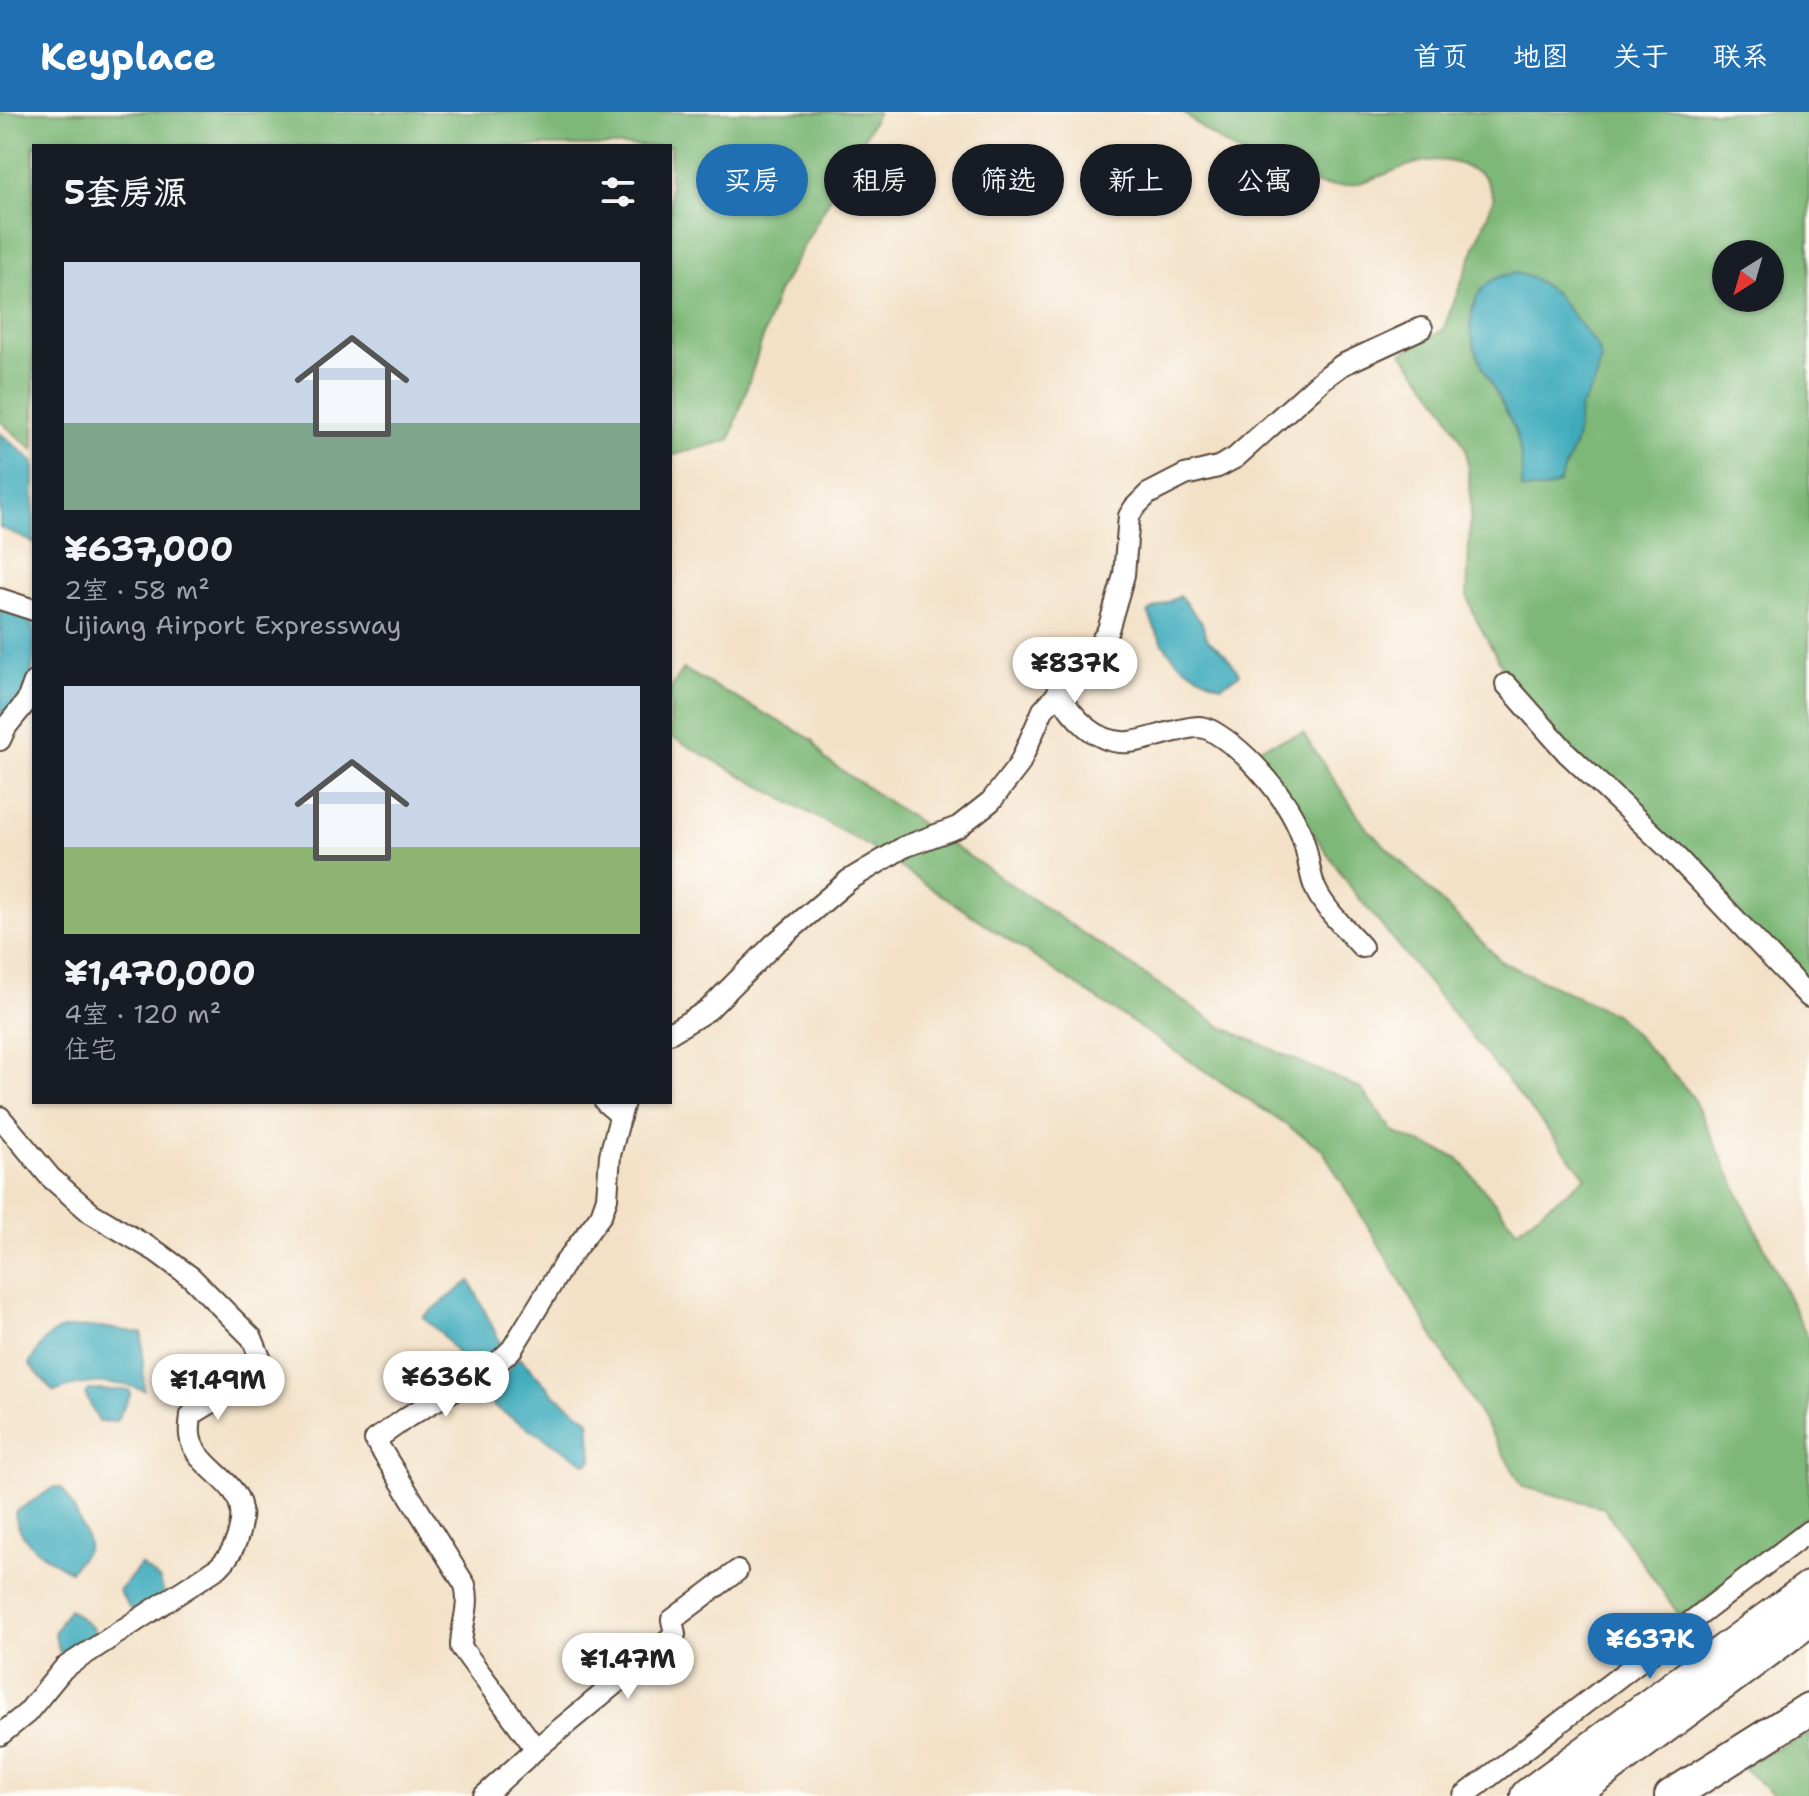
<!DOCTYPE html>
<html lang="zh">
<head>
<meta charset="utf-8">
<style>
  body { margin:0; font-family:"Shantell Sans","LXGW WenKai TC",sans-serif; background:#20242c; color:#f1f3f6; height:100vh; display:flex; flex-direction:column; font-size:30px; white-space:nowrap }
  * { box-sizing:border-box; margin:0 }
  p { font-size:26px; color:#9ea1a6 }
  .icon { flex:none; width:44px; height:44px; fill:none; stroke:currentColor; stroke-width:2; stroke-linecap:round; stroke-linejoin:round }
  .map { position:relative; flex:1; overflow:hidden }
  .sheet { position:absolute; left:32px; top:32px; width:640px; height:960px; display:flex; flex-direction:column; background:#171b24; border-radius:0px; box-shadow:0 2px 6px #0004 }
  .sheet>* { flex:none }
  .guide { position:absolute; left:696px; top:32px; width:760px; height:72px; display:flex; gap:16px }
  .needle { width:52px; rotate:217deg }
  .tools { position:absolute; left:1712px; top:128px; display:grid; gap:16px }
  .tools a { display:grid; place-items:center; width:72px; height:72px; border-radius:50%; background:#171b24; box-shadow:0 2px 6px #0004; font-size:40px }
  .price { position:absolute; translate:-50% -68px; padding:0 18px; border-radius:28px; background:#fff; color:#222; font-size:26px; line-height:52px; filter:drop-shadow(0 2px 4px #0008) }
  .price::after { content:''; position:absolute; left:50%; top:48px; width:24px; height:18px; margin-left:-12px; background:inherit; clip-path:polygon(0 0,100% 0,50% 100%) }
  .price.on { background:#1f6fb2; color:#fff }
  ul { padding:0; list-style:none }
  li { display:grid; align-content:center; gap:16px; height:424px; padding:0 32px }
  li span { display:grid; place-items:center; height:248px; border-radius:0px; color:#555 }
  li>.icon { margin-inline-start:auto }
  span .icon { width:144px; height:144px; fill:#fffc; stroke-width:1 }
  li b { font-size:34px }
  h2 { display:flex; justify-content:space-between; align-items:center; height:96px; padding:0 32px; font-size:34px }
  .pill { padding:0 28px; border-radius:36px; background:#171b24; box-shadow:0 2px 6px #0004; font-size:28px; line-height:72px }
  .pill.on { background:#1f6fb2; color:#fff }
  header { display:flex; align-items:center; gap:48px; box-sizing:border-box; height:112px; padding:0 40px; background:#1f6fb2; color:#fff }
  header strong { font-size:38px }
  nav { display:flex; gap:44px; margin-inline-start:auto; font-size:28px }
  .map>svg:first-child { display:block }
  .forest { fill:#7eb878; stroke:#5c714b; stroke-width:2; fill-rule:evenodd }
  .water { fill:#3eabbc; stroke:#3c6a6d; stroke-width:2 }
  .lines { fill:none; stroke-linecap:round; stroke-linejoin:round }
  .minor-casing { stroke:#574537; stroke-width:24 }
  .trunk-casing { stroke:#574537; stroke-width:36 }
  .motorway-casing { stroke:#574537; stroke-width:38 }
  .minor { stroke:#fff; stroke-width:20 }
  .trunk { stroke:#fff; stroke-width:32 }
  .motorway { stroke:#fff; stroke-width:34 }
</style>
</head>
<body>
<header>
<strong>Keyplace</strong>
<nav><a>首页</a><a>地图</a><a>关于</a><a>联系</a></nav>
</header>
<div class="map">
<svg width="1809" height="1684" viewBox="0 0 1809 1684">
  <rect width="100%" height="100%" fill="#fdfcf7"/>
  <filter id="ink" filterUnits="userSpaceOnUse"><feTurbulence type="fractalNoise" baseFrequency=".0125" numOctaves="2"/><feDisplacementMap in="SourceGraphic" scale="16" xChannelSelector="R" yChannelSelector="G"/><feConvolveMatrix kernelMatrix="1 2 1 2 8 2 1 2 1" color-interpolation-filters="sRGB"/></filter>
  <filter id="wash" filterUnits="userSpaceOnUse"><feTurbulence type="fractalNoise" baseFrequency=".006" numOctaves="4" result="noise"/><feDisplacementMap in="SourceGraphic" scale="32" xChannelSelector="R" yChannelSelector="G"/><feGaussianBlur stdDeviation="1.8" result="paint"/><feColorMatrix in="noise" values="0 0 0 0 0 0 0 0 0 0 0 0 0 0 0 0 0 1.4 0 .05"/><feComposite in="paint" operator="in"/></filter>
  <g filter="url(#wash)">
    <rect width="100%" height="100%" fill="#f3e1c7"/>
    <g class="forest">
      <polygon points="0,0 878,0 777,182 730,328 670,344 670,34 34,34 34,338 0,309"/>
      <path d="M 1183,0 L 1809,0 L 1809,879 L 1571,637 L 1510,569 L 1476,507 L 1467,483 L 1471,390 L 1466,337 L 1442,292 L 1402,241 L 1443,218 L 1494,86 C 1491,79 1488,69 1483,64 C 1479,60 1471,57 1466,55 C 1420,32 1381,75 1336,74 C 1285,72 1220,34 1183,0 ZM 1726,142 L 1770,142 L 1770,186 L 1726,186 Z"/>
      <polygon points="683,557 813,628 825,647 1222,915 1361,977 1395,1021 1458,1046 1517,1118 1586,1065 1354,780 1255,637 1303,621 1365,714 1502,850 1617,903 1691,982 1809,1228 1809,1401 1682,1507 1603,1395 1523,1375 1322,1037 865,732 670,624 670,578"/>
      <polygon points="1809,1622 1809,1684 1775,1684 1740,1654"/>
    </g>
    <g class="water">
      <path d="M 1517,161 L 1534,167 L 1554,180 L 1595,231 L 1601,245 L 1596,269 L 1580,296 L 1576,329 L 1559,371 L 1546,377 L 1522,377 C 1522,361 1522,343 1518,328 C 1506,283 1453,234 1477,185 C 1485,168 1500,163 1517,161 Z"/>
      <polygon points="0,321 34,350 34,431 0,415"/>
      <path d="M 1180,484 L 1202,511 L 1208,528 L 1225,542 L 1240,562 L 1221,574 C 1176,553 1167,546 1148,500 Z"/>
      <path d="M 0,495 C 11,497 21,498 29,507 C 40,520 33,568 24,582 C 19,591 8,598 1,605 Z"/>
      <polygon points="470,1169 501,1232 491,1246 468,1256 442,1222 423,1205"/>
      <path d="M 101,1215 L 142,1221 L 144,1278 C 113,1268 85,1268 54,1280 L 29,1252 C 52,1213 57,1216 101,1215 Z"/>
      <polygon points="519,1245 555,1283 589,1308 592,1348 587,1352 493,1294 489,1283"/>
      <polygon points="89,1278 129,1278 131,1282 116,1309 99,1310 85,1282"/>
      <path d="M 55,1375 C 57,1375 59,1375 61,1376 C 67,1379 89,1429 88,1433 C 86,1442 75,1452 70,1459 C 47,1447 17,1430 15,1400 Z"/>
      <polygon points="141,1453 160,1468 165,1485 132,1500 119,1479"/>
      <polygon points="69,1497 94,1517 94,1522 60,1541 54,1521"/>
    </g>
  </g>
  <g filter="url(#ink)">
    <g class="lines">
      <defs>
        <g id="minor">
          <polyline points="0,487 34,498"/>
          <polyline points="1506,572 1567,641 1669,737 1809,885"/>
          <path d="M 1058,579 C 1071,604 1097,633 1129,630 C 1144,629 1161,622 1176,619 C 1189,616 1200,612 1212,619 C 1249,640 1292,690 1304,731 C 1309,746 1309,763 1316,778 C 1326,799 1347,818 1362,835"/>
          <polyline points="0,628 6,615 27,589 34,570"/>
          <polyline points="670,921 708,898 774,832 849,768 904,735 958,715 991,689 1019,653 1043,598 1092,544 1108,518 1124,463 1129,404 1134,396 1148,382 1185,363 1218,355 1235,346 1323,267 1342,253 1422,216"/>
          <polyline points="605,990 620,1003"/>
          <path d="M 0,1005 L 50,1065 L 91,1101 L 157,1140 L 191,1165 L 252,1226 L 263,1253 L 260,1261 L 191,1303 C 190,1313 188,1323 193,1334 C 202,1353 222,1363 234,1380 C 250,1402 237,1438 219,1455 L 64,1556 L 27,1601 L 0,1623"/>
          <path d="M 536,1637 L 461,1535 C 461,1513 471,1494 465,1473 L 375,1328 L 409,1304 L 492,1256 L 512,1237 L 564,1152 L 601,1103 L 607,1086 L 610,1043 L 624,990"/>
          <polyline points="484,1684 536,1637 675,1522 672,1508 737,1459"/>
          <polyline points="1464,1684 1809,1419"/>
        </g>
        <polyline id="trunk" points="1671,1684 1809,1597"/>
        <g id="motorway">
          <polyline points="1528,1684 1809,1477"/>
          <polyline points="1569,1684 1809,1507"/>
        </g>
      </defs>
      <use href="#minor" class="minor-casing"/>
      <use href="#trunk" class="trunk-casing"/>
      <use href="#motorway" class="motorway-casing"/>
      <use href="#minor" class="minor"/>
      <use href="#trunk" class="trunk"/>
      <use href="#motorway" class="motorway"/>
    </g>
  </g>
</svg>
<div class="tools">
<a><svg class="needle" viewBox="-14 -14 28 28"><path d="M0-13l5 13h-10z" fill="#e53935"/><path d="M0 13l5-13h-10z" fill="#9ea1a6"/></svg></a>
</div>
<b class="price" style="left:1075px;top:593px">¥837K</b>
<b class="price" style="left:446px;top:1307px">¥636K</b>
<b class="price" style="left:218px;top:1310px">¥1.49M</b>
<b class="price on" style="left:1650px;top:1569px">¥637K</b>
<b class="price" style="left:628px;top:1589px">¥1.47M</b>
<div class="guide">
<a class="pill on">买房</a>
<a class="pill">租房</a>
<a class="pill">筛选</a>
<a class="pill">新上</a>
<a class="pill">公寓</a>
</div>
<section class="sheet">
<h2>5套房源<svg class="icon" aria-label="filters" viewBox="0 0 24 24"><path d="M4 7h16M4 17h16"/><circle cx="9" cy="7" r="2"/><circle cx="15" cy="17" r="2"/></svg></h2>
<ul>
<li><span style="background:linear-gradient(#c9d6e8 65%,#7fa58c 0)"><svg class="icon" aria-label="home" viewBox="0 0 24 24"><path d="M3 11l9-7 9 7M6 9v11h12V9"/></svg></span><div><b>¥637,000</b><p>2室 · 58 m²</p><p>Lijiang Airport Expressway</p></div></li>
<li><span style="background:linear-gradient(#c9d6e8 65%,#8fb573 0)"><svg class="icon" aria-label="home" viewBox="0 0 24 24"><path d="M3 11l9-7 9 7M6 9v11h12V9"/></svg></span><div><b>¥1,470,000</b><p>4室 · 120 m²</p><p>住宅</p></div></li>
</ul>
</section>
</div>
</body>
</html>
